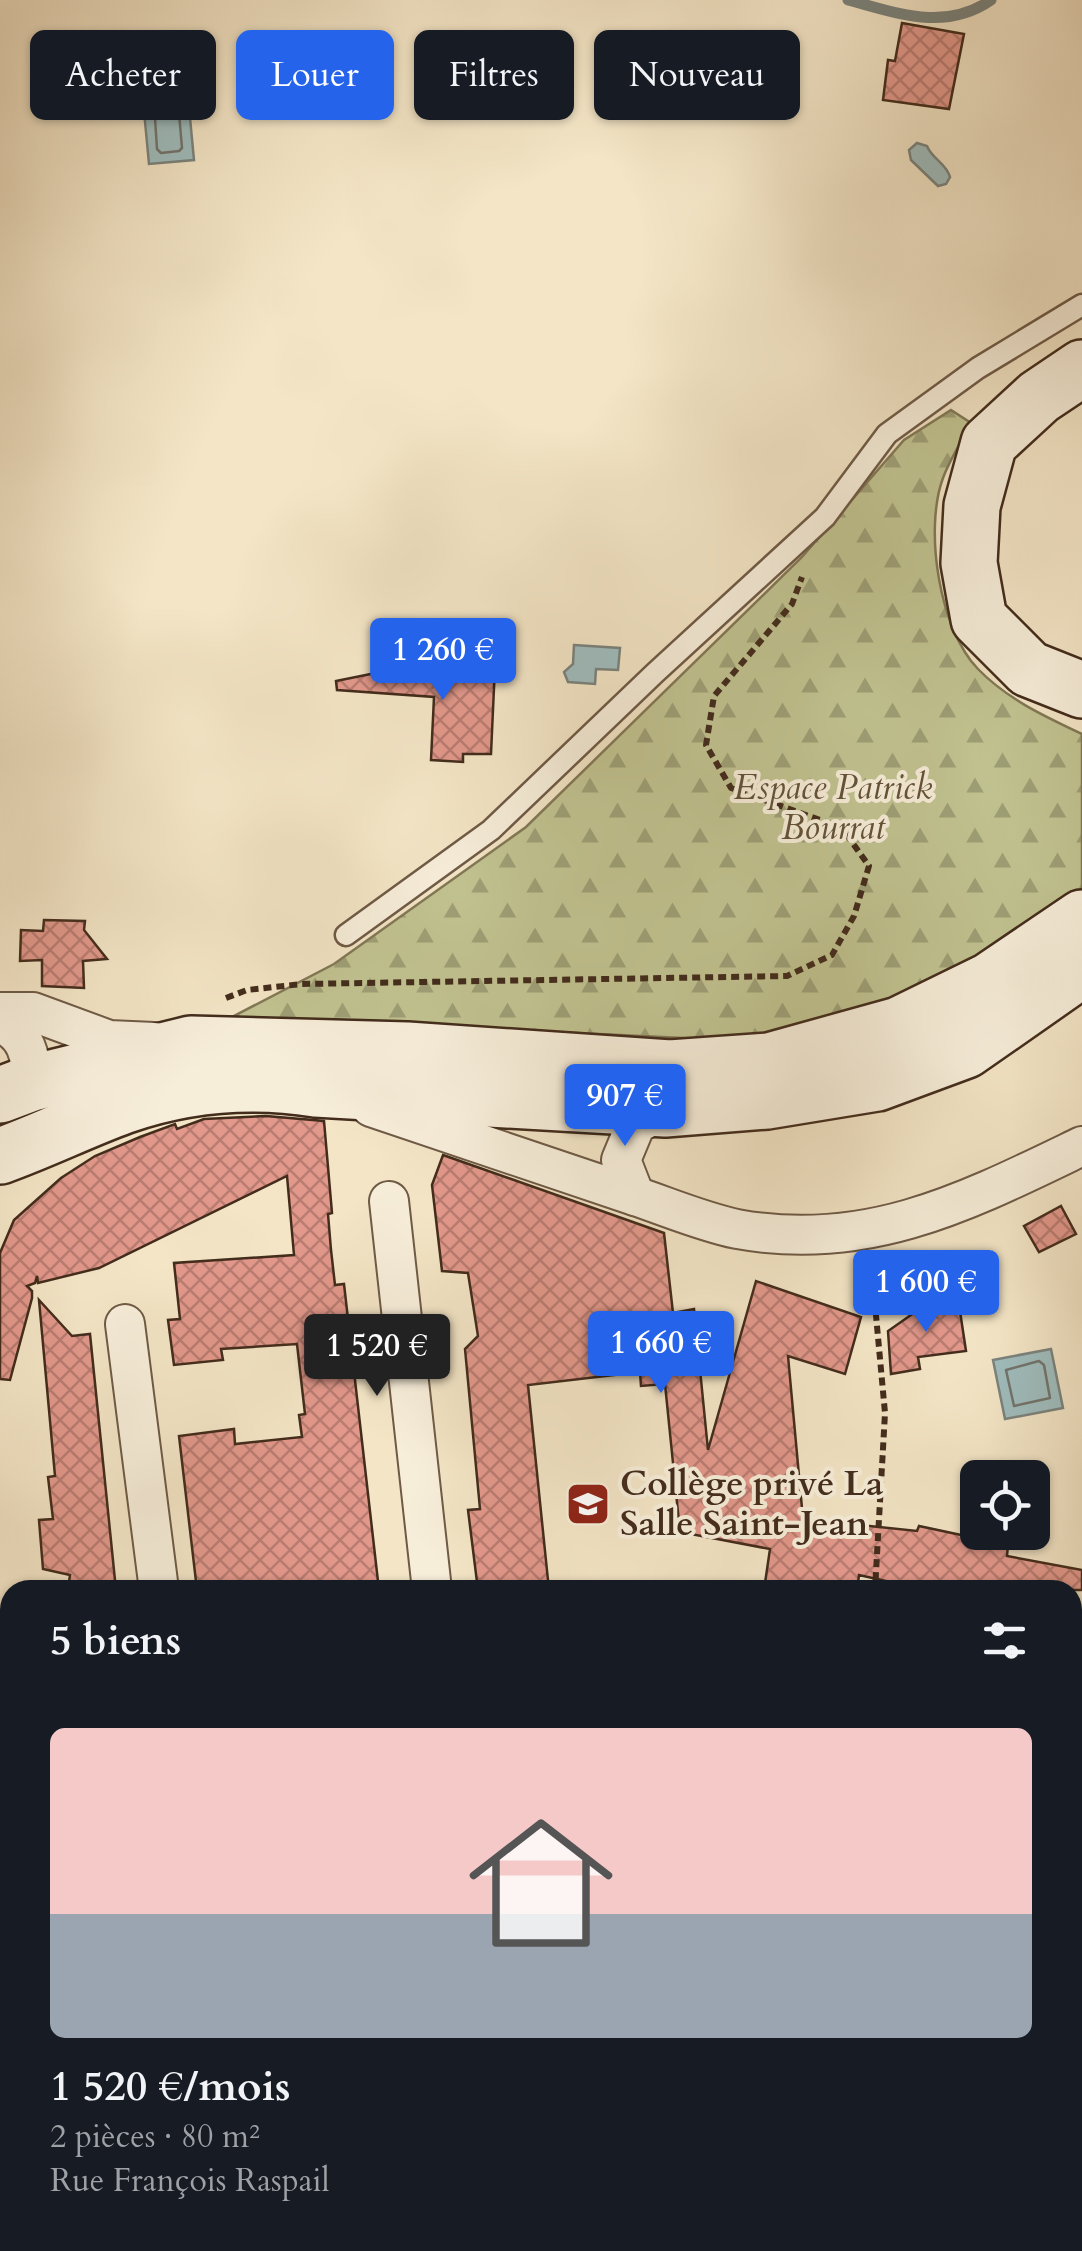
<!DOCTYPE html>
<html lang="fr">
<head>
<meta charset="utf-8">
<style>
  body { margin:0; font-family:Cardo,serif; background:#20242c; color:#f1f3f6; height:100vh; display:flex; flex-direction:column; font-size:38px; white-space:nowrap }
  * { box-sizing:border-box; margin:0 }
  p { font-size:32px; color:#9ea1a6 }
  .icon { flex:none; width:55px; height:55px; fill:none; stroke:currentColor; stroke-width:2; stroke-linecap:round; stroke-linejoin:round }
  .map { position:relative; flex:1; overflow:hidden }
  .panel { position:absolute; left:0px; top:1580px; width:1082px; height:672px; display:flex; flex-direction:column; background:#171b24; border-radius:30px 30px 0 0; box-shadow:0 2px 8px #0004 }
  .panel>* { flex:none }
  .hud { position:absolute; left:30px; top:30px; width:1022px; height:90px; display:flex; gap:20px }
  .fabs { position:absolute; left:960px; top:1460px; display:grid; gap:20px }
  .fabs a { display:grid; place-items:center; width:90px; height:90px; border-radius:15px; background:#171b24; box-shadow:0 2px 8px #0004; font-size:50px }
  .price { position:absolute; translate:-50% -85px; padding:0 22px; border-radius:10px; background:#2563eb; color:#fff; font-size:32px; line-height:65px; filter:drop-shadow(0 2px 5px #0008) }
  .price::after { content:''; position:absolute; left:50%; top:60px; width:30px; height:22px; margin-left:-15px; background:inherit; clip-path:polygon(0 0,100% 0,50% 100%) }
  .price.selected { background:#222; color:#fff }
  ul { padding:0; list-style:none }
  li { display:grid; align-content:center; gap:20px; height:530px; padding:0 50px }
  li span { display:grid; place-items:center; height:310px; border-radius:15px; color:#555 }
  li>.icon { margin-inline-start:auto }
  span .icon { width:180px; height:180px; fill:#fffc; stroke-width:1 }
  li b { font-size:42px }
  h2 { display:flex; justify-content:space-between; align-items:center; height:120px; padding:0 50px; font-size:42px }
  .tag { padding:0 35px; border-radius:15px; background:#171b24; box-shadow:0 2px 8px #0004; font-size:35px; line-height:90px }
  .tag.selected { background:#2563eb; color:#fff }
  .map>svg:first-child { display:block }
  .forest { fill:url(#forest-firs); stroke:#827856; stroke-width:2.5 }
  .water { fill:#9fbdbe; stroke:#7a837d; stroke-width:2.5 }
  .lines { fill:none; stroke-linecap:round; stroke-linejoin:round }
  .shore { stroke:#71746d; stroke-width:2.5 }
  .stream { stroke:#7a837d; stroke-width:11 }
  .building { fill:url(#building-cross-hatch); stroke:#432c1c; stroke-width:2.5 }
  .service-casing { stroke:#6f5a46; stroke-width:25 }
  .minor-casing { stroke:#6f5a46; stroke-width:42 }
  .secondary-casing { stroke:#432c1c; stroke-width:60 }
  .path { stroke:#432c1c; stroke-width:6; stroke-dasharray:8 5; stroke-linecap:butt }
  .service { stroke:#f7eeda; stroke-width:20 }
  .minor { stroke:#f7eeda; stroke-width:38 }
  .secondary { stroke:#f7eeda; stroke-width:55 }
  .labels { text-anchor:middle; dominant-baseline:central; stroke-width:8; stroke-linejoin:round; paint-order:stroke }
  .park-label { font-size:35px; font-style:italic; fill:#625239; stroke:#f7eeda }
  .poi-label { font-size:35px; font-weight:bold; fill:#432c1c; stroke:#f7eeda; text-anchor:start }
</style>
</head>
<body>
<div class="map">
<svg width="1082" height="2251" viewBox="0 0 1082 2251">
  <defs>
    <pattern id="forest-firs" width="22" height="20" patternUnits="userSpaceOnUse" patternTransform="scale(2.5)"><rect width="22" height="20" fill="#c1c391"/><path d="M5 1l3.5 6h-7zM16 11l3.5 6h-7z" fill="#9e9f76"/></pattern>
    <pattern id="building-cross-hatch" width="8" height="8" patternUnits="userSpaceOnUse" patternTransform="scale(2.5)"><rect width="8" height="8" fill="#e2988b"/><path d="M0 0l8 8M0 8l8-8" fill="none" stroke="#b97c71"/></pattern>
  </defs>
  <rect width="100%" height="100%" fill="#f3e5c6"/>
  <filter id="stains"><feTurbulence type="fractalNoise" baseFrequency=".002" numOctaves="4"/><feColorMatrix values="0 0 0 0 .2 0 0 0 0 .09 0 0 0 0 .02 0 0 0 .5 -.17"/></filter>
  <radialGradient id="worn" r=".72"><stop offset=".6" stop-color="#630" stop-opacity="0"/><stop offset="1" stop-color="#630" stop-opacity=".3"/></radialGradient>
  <path class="forest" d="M 951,410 L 971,423 C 962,441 950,459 943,478 C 924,529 939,629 978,669 C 1007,699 1044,716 1082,734 L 1082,888 C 985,975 853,1023 726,1040 L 232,1017 L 334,964 L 526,827 L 802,557 L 904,440 Z"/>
  <g class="water">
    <polygon points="187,86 194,160 149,164 142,90"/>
    <path d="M 917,143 L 927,146 C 932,159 946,163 950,177 L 946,184 L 938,186 L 911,160 L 909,150 Z"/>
    <polygon points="574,645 620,648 618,670 596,669 595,684 568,682 564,672 573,664"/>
    <polygon points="1051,1349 1063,1408 1005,1419 993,1360"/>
  </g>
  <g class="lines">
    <g class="shore">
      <polygon points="174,98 178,102 182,148 179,151 161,153 157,149 154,103 157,99"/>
      <polygon points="1039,1361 1044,1365 1050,1398 1014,1406 1006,1370"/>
    </g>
    <path class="stream" d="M 848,0 C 897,13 945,32 991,0"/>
  </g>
  <g class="building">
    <polygon points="902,23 964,34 949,109 883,100 888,60 895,61"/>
    <polygon points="425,663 495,666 491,754 463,754 463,762 431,760 434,697 337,690 336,681"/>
    <polygon points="44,920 85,921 84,930 107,959 83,961 84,988 42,986 42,960 20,961 21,930 43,931"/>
    <polygon points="266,1116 324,1121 332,1213 328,1214 331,1250 335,1285 344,1284 379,1590 197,1590 179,1436 234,1429 235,1444 302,1437 299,1415 305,1414 297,1344 221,1349 223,1360 174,1365 168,1320 180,1319 174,1263 294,1255 287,1176 99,1268 38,1283 37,1276 35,1283 27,1286 32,1291 32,1298 10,1380 0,1379 0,1253 14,1220 61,1178 95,1156 140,1137 175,1124 177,1129 204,1119"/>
    <polygon points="443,1155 664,1233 673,1313 694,1309 708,1450 756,1281 861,1317 845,1374 788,1356 803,1519 917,1531 919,1526 1008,1545 1007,1556 1082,1570 1082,1590 926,1590 859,1575 857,1590 764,1590 770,1549 680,1532 665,1384 641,1386 640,1372 528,1385 549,1590 478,1590 468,1510 480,1509 465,1349 478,1336 468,1273 442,1271 432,1185"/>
    <polygon points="1061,1206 1076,1234 1039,1252 1024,1226"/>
    <polygon points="958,1298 966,1351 918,1357 920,1369 891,1374 888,1331 931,1301"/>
    <polygon points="39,1300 72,1336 90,1334 116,1590 68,1590 70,1575 43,1569 39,1520 53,1519 48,1477 55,1476"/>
  </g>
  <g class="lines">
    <defs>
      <polyline id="service" points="346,935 491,830 655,673 825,517 887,434 978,368 1082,305"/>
      <g id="minor">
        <polyline points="0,1012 33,1012 109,1040 154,1042"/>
        <path d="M 0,1023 C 27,1034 31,1056 32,1083"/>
        <polyline points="371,1107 635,1196 621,1160 636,1124 665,1109"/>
        <path d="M 635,1196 C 668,1207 703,1222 737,1229 C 868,1253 968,1201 1082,1146"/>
        <polyline points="389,1201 432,1590"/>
        <polyline points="125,1324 159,1590"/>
        <polyline points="1072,1667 1082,1669"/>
        <polyline points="0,1719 10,1721"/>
        <polyline points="1072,1915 1082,1917"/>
        <polyline points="0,2021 10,2021"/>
        <polyline points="1072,2189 1082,2090"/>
        <polyline points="783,2242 784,2251"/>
        <polyline points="87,2251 89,2242"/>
        <polyline points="372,2251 374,2242"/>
        <polyline points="568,2251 570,2242"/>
        <polyline points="1067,2251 1067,2242"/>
      </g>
      <g id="secondary">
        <polyline points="1082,368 1039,397 989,443 972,506 969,563 979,619 1029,669 1082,690"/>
        <polyline points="0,1095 32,1083 191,1044 407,1050 670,1068 769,1061 899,1025 989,981 1082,918"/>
        <path d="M 0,1156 C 42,1141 82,1121 123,1106 C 186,1084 251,1079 316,1089 L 665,1109 L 767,1101 L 877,1083 L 966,1050 L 1082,969"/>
      </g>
    </defs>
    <use href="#service" class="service-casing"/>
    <use href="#minor" class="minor-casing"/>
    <use href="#secondary" class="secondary-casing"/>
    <g class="path">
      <polyline points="226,998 247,990 302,984 787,976 832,955 854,916 869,866 842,828 731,788 706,745 714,696 792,604 802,577"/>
      <polyline points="871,1261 885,1413 875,1590"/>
    </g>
    <use href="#service" class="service"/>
    <use href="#minor" class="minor"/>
    <use href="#secondary" class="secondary"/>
  </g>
  <defs>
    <symbol id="school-square" viewBox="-11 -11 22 22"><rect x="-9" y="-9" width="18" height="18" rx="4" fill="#8f2418" stroke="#f7eeda"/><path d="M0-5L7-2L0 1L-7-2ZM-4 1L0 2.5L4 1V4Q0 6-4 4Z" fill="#fff"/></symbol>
  </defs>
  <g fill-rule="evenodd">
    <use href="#school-square" x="563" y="1479" width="50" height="50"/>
  </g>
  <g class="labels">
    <g class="park-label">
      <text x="833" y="788">Espace Patrick<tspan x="833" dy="40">Bourrat</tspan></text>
    </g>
    <g class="poi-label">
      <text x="620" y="1484">Collège privé La<tspan x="620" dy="40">Salle Saint-Jean</tspan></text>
    </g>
  </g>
  <rect width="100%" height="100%" filter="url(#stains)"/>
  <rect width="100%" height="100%" fill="url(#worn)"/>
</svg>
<div class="fabs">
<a><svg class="icon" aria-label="locate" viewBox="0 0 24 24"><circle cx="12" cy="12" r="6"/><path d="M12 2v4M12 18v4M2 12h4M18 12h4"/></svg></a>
</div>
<b class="price" style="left:443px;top:703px">1 260 €</b>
<b class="price" style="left:625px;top:1149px">907 €</b>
<b class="price" style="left:926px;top:1335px">1 600 €</b>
<b class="price" style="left:661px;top:1396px">1 660 €</b>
<b class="price selected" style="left:377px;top:1399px">1 520 €</b>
<div class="hud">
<a class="tag">Acheter</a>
<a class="tag selected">Louer</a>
<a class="tag">Filtres</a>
<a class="tag">Nouveau</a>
</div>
<section class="panel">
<h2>5 biens<svg class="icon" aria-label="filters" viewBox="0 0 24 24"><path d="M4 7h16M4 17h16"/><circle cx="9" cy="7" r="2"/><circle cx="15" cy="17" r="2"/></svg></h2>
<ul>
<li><span style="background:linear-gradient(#f6c9c9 60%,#9aa5b1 0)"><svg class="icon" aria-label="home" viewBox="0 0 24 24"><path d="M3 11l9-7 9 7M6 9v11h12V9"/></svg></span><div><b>1 520 €/mois</b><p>2 pièces · 80 m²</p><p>Rue François Raspail</p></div></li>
</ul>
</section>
</div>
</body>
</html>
